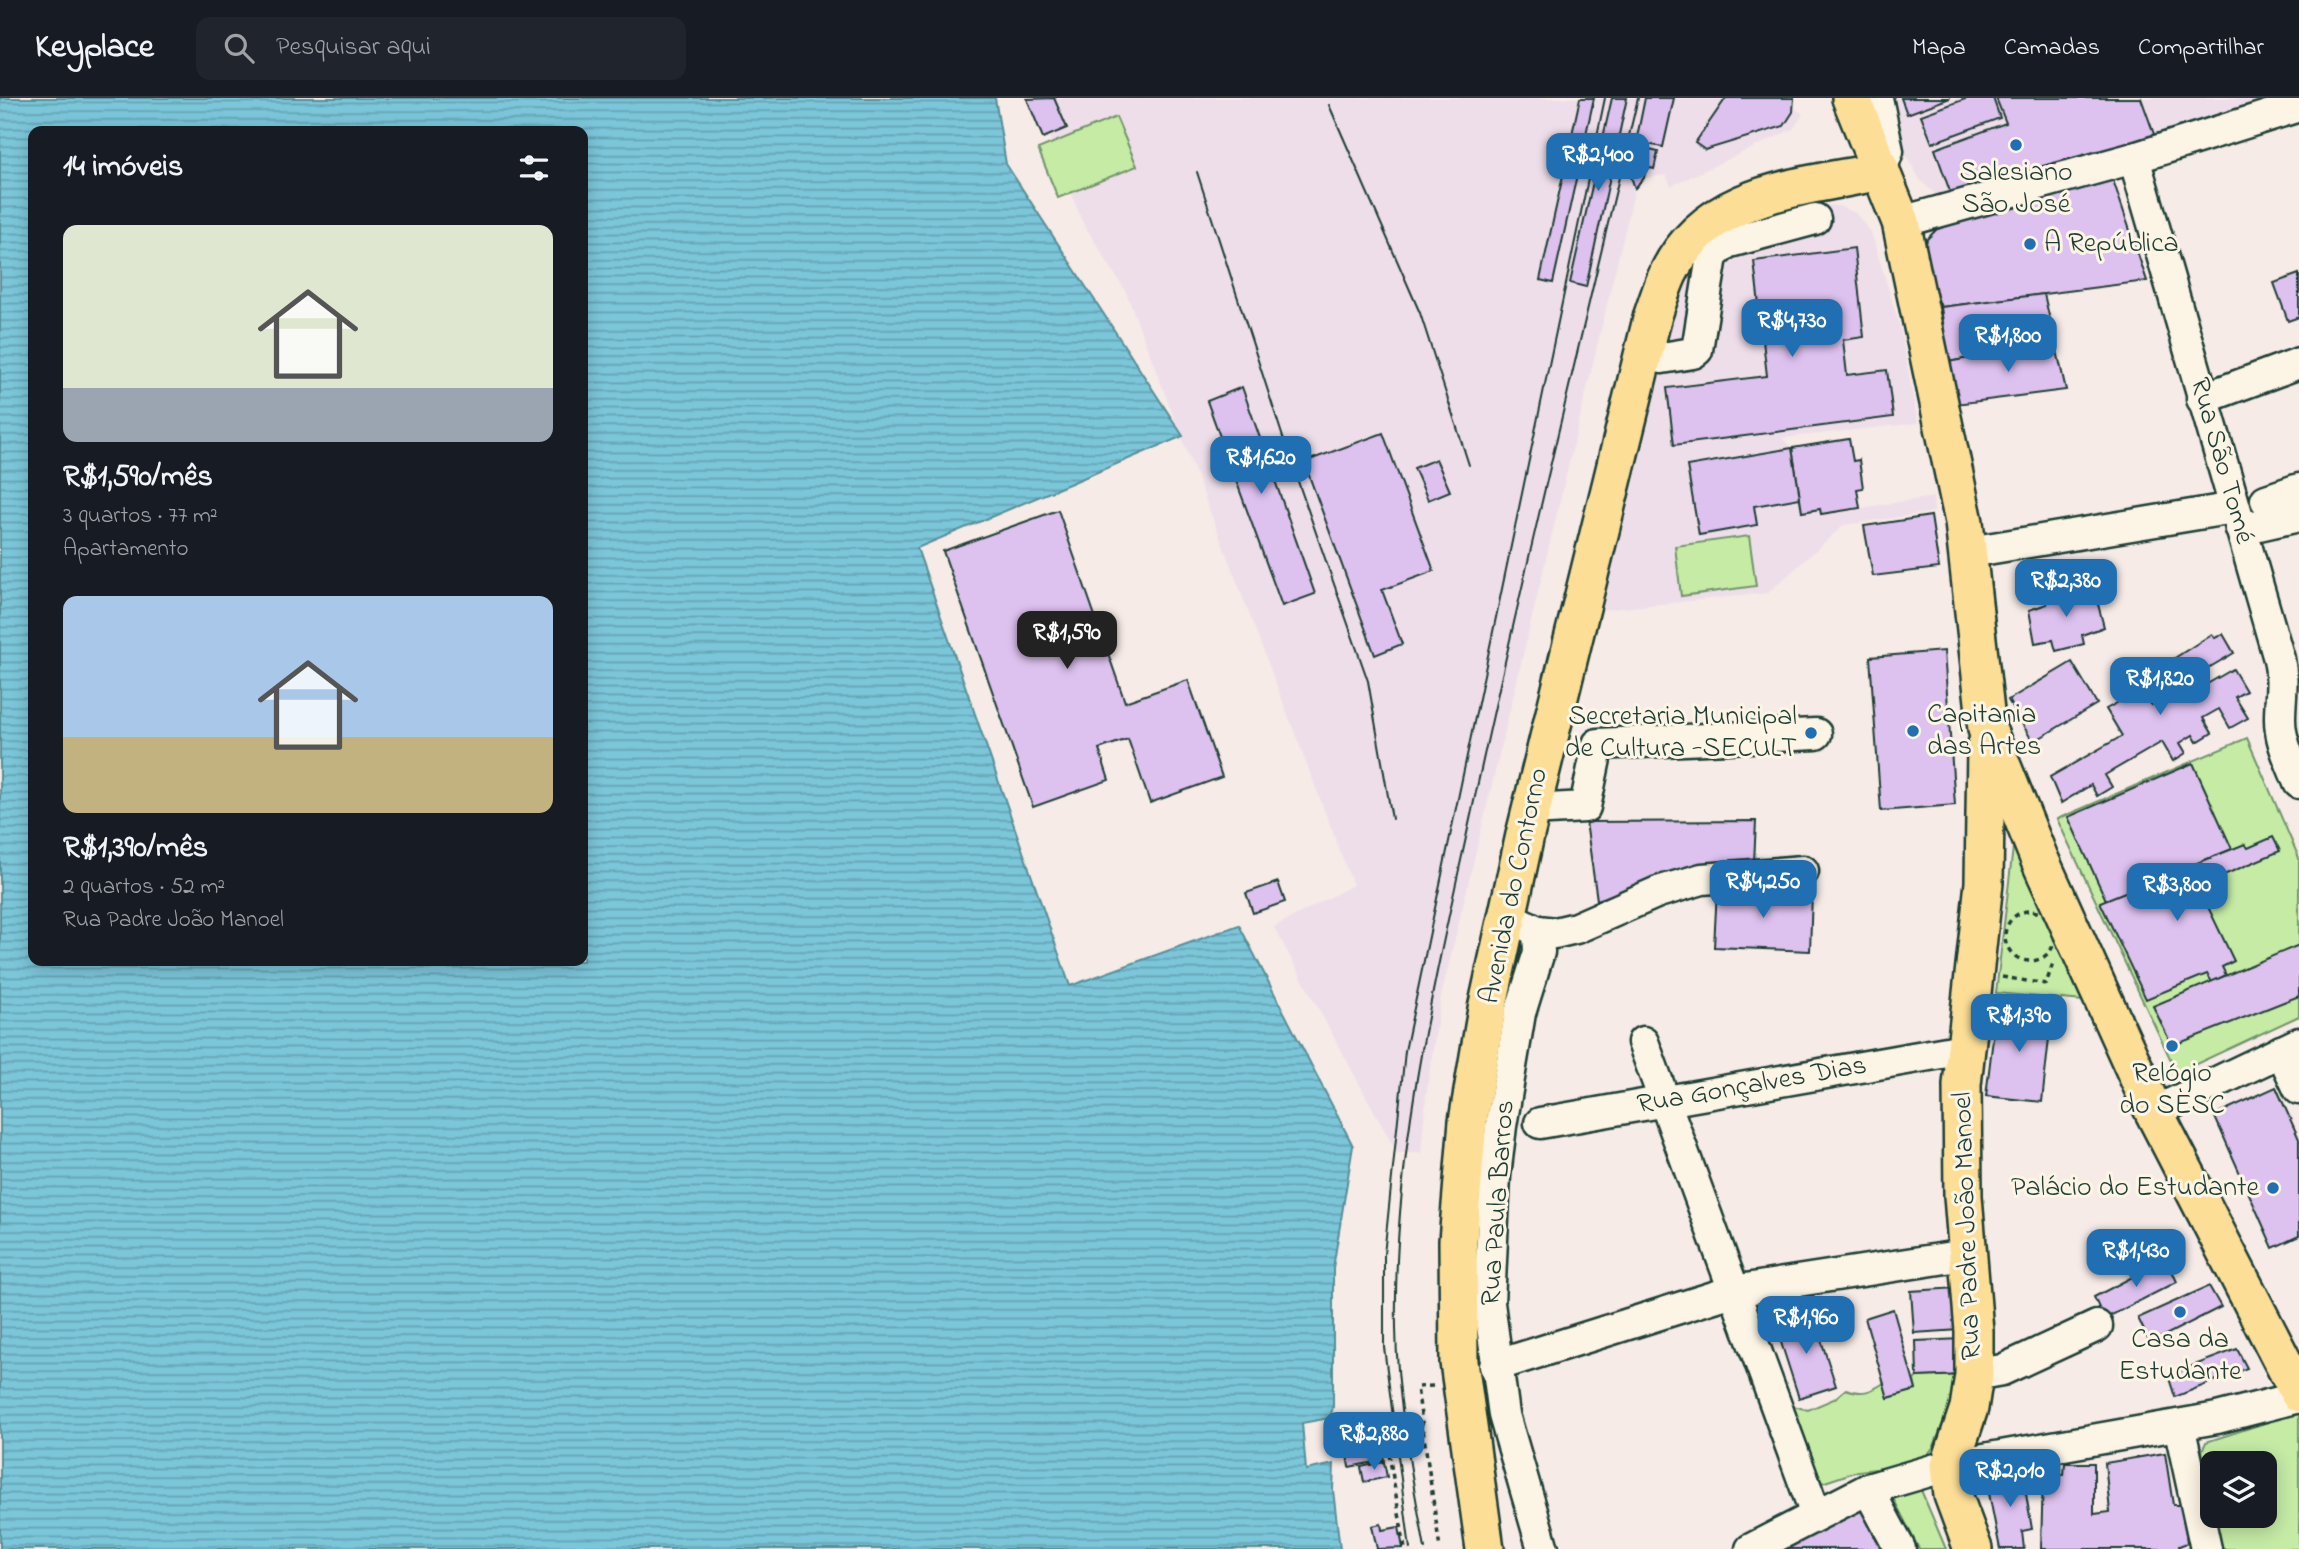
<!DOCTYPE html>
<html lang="pt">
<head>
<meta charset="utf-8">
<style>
  body { margin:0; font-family:"Indie Flower",sans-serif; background:#20242c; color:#f1f3f6; height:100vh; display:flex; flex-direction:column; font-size:26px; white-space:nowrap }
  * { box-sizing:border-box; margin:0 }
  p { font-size:23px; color:#9ea1a6 }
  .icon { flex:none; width:38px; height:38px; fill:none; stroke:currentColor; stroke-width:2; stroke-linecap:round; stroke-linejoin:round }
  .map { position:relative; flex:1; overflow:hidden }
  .side { position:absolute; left:28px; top:28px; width:560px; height:840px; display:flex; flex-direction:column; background:#171b24; border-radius:14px; box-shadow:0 4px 18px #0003 }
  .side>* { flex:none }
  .fabs { position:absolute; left:2200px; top:1353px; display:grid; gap:14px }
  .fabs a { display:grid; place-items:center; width:77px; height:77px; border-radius:14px; background:#171b24; box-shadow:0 4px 18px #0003; font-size:35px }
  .price { position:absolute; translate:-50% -60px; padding:0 16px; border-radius:14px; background:#1f6fb2; color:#fff; font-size:23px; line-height:46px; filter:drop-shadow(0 2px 4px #0008) }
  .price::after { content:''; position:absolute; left:50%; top:42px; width:21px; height:16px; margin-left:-10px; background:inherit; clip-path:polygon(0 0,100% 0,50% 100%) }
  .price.selected { background:#222; color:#fff }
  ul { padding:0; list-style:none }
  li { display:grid; align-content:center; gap:14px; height:371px; padding:0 35px }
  li span { display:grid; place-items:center; height:217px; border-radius:14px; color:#555 }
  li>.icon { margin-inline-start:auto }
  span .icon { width:126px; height:126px; fill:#fffc; stroke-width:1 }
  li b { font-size:30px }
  h2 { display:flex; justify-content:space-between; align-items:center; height:84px; padding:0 35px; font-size:30px }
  header { display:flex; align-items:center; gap:42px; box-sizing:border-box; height:98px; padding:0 35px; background:#171b24; border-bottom:2px solid #363941 }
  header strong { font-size:33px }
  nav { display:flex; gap:38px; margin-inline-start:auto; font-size:24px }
  .search { width:490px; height:63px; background:#20242c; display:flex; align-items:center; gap:18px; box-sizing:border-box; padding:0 24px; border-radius:14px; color:#9ea1a6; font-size:26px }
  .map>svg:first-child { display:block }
  .built { fill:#eedee9 }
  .green { fill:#c5eba5; stroke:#72946c; stroke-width:2 }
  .water { fill:url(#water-rules); stroke:#568f98; stroke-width:2; fill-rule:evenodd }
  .building { fill:#ddc1ef; stroke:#1f3d34; stroke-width:2 }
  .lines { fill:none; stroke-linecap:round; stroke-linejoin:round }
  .minor-casing { stroke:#1f3d34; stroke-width:35 }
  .major-casing { stroke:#1f3d34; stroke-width:42 }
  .path { stroke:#1f3d34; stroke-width:3.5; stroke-dasharray:5 5; stroke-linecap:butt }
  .minor { stroke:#fcf5e5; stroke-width:30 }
  .major { stroke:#fcde96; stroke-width:37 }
  .tram { stroke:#1f3d34; stroke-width:2 }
  .poi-dot { fill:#1f6fb2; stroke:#fcf5e5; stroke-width:2.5 }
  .labels { text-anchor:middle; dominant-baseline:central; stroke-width:6; stroke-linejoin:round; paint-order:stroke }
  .poi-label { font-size:28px; fill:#1f3d34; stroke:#fcf5e5 }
  .street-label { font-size:28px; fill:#1f3d34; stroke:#fcf5e5 }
</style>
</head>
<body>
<header>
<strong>Keyplace</strong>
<div class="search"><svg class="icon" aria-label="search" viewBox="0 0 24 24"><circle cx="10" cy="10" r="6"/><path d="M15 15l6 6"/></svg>Pesquisar aqui</div>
<nav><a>Mapa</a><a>Camadas</a><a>Compartilhar</a></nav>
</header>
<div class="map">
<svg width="2299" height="1451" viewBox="0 0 2299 1451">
  <defs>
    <pattern id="water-rules" width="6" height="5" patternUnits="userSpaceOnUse" patternTransform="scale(1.75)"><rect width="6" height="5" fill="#7bc6da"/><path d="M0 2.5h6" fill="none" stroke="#64a2b2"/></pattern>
  </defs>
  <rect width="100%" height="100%" fill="#f6ebe7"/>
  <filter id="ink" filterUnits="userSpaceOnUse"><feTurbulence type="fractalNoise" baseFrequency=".0143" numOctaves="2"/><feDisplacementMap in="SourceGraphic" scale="14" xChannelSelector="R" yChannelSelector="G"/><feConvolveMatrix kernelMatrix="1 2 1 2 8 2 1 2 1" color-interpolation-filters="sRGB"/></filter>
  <g filter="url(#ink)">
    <g class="built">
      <polygon points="1034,0 1781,0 1803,16 1793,31 1671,88 1666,77 1644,80 1635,90 1441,899 1426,997 1421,1055 1397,1055 1274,829 1353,787 1126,194 1082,123"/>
      <polygon points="1887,0 2289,0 1954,105 1935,96 1920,82 1905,55"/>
      <polygon points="1818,106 1839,108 1855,115 1871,134 1900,229 1918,325 1782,340 1792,350 1802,414 1820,411 1822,416 1933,399 1934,414 1844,427 1768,495 1601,512 1639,356 1654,276 1681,171 1747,120"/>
    </g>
    <g class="green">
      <polygon points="1116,19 1137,68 1058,100 1038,51"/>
      <polygon points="1749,438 1756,488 1681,498 1675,448"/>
      <polygon points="2247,640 2299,760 2299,918 2177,975 2057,721"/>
      <polygon points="2014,741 2095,904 1996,895"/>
      <path d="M 1963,1277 L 1934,1348 L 1921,1366 L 1858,1373 L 1822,1385 L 1799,1343 L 1790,1307 L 1808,1312 L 1834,1301 L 1846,1291 C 1862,1297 1870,1294 1884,1285 L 1888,1300 L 1916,1292 L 1914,1282 L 1917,1279 Z"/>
      <polygon points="2299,1314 2299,1451 2221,1451 2215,1418 2264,1418 2264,1365 2212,1365 2212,1403 2202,1353 2206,1344"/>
      <polygon points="1918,1385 1946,1451 1919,1451 1891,1396"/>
    </g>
    <path class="water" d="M 0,0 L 995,0 L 1006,66 L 1183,338 L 917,450 L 1070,888 L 1239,827 L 1353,1048 L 1333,1170 L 1333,1309 L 1330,1320 L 1302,1325 L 1306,1372 L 1334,1366 L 1333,1392 L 1340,1451 L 0,1451 ZM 33,33 L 583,33 L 583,863 L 33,863 Z"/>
    <g class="building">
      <polygon points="1054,0 1067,30 1043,40 1027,1"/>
      <polygon points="1580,0 1594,0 1553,185 1540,182"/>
      <polygon points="1612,0 1627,0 1586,189 1570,185"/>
      <polygon points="1645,0 1674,0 1663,49 1636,44"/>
      <polygon points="1726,0 1794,0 1793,14 1784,28 1705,52 1695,45"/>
      <polygon points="1901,0 1950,0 1907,16"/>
      <polygon points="1968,0 1993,0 2000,20 1932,45 1921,17"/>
      <polygon points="1996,0 2141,0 2155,39 1954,105 1935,51 2006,25"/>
      <polygon points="1637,49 1658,54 1654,71 1646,69 1644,80 1635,90 1626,65 1632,67"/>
      <polygon points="2112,79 2147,183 1941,209 1923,162 1927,141 1937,131"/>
      <polygon points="1854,150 1864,239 1843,242 1847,277 1887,272 1893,319 1674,347 1667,290 1767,278 1754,163"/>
      <polygon points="2299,176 2299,219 2288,223 2274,185"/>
      <polygon points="2044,196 2055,244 1948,264 1941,209"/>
      <polygon points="2055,244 2066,292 1956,306 1948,264"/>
      <polygon points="1242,289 1315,496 1282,508 1207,303"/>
      <polygon points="1383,335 1434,473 1382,492 1402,546 1375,557 1304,364"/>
      <polygon points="1849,341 1853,363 1859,362 1863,390 1857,391 1860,410 1821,416 1820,411 1802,414 1792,350"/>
      <polygon points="1792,350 1800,400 1754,408 1757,427 1699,437 1687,368"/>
      <polygon points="1436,361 1450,393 1428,402 1414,370"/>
      <polygon points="1058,412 1125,604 1188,582 1222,679 1150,705 1128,641 1099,651 1109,682 1033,709 943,453"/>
      <polygon points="1931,418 1939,470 1873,478 1864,428"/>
      <polygon points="2074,488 2075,499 2095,495 2104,529 2082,537 2084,546 2056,553 2053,542 2035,545 2029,512 2047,506 2045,496"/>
      <polygon points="2212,536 2215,540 2223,536 2234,555 2181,586 2188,597 2233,571 2246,593 2235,599 2248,620 2230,630 2219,611 2203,620 2212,635 2197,644 2193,637 2180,645 2186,655 2173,663 2162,644 2105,677 2112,689 2097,698 2091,687 2061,705 2050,679 2122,638 2106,611 2142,591 2152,608 2139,583"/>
      <polygon points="1944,553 1955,707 1881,713 1870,559"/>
      <polygon points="2072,564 2097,606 2033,644 2008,602"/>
      <polygon points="2193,665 2232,751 2106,802 2068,719"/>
      <polygon points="1756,723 1754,765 1703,769 1597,802 1586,724"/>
      <polygon points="2273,739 2280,753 2198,788 2234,863 2222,869 2226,877 2212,884 2207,876 2146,901 2100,804 2245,746 2248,750"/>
      <polygon points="1278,784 1285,804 1253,815 1246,795"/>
      <polygon points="1717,791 1812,795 1810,853 1714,849"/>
      <polygon points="2299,847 2299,898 2172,948 2153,908"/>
      <polygon points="1997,907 2052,913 2042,1004 1986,998"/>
      <polygon points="2276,989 2299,1041 2299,1138 2273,1150 2214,1017"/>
      <polygon points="2167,1161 2177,1184 2104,1221 2094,1199"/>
      <polygon points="2209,1188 2221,1209 2150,1245 2138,1220"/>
      <polygon points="1957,1190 1960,1232 1914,1235 1911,1193"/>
      <polygon points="1893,1211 1916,1292 1888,1300 1865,1220"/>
      <polygon points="1813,1217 1836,1288 1799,1300 1776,1229"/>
      <polygon points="1962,1241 1963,1277 1917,1279 1916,1243"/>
      <polygon points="2237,1251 2247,1270 2175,1299 2168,1277"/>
      <polygon points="1381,1350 1384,1362 1349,1369 1347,1357"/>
      <polygon points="2165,1355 2173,1407 2183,1407 2187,1445 2179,1448 2179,1451 2041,1451 2043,1376 2064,1377 2065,1365 2094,1365 2094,1416 2110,1414 2105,1365"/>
      <polygon points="1384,1364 1387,1379 1364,1384 1361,1369"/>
      <polygon points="2022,1373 2032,1431 2022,1433 2024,1451 2000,1451 1986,1380"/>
      <polygon points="1859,1405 1884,1451 1768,1451"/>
      <polygon points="1381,1426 1382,1432 1399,1429 1403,1450 1377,1451 1372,1428"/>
    </g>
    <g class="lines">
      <defs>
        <g id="minor">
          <polyline points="1877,0 1888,53 1881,72"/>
          <path d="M 2134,60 L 2279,561 C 2284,585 2280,598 2280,621 C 2280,644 2291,664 2299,685"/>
          <polyline points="1901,124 2134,60 2299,8"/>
          <polyline points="1644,257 1662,260 1693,255 1697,252 1712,158 1726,145 1815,121"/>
          <polyline points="2202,301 2299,265"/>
          <polyline points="2266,402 2299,391"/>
          <polyline points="2241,431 2299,418"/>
          <polyline points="1969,454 2234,410"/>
          <polyline points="1531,712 1585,709 1598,646 1816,636"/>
          <polyline points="1521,825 1538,833 1555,835 1576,830 1658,794 1702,781 1803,773"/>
          <polyline points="1538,833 1539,854 1520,915 1501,1028 1495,1078 1489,1205 1504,1317 1543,1451"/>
          <polyline points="1643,944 1816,1417"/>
          <polyline points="2281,953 2299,991"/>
          <polyline points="2154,1014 2299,945"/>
          <polyline points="1540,1025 1964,951"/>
          <polyline points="1495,1268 1733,1193 1965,1157"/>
          <polyline points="1974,1277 2002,1272 2097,1228"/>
          <polyline points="2179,1327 2206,1451"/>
          <polyline points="1868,1391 1900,1451"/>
          <polyline points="1751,1451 1868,1391 1950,1367 2217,1320 2299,1299"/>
        </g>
        <g id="major">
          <polyline points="1851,0 1901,124 1964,424 1987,631 2039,760 2154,1014 2299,1295"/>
          <path d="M 1485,1451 L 1459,1264 L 1458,1143 L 1468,1023 L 1487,911 L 1525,737 L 1653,217 C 1658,203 1662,189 1668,176 C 1708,92 1802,90 1881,73"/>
          <polyline points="1973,1451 1953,1397 1950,1367 1969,1310 1974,1277 1974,1233 1963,1098 1962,987 1984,785 1986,649"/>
        </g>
      </defs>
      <use href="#minor" class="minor-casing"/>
      <use href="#major" class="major-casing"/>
      <g class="path">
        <circle cx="2030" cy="838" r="25"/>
        <polyline points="2002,879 2046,886 2054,862"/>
        <polyline points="1433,1288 1417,1289 1440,1451"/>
        <polyline points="1389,1356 1405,1451"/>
      </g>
      <use href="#minor" class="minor"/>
      <use href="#major" class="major"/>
      <g class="tram">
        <polyline points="1329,7 1420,215 1469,367"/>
        <polyline points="1197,74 1288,355 1368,583 1392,721"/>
        <polyline points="1410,1451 1384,1249 1384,1157 1405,953 1605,0"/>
        <path d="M 1425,1451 C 1412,1378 1397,1304 1396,1230 C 1393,1055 1434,886 1471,717 C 1523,477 1581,239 1638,0"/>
      </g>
    </g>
  </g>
  <g class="poi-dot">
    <circle cx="2016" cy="47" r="7"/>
    <circle cx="2030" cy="146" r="7"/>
    <circle cx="1913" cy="633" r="7"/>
    <circle cx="1811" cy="635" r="7"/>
    <circle cx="2172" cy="948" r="7"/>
    <circle cx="2273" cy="1090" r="7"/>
    <circle cx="2180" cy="1214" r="7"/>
  </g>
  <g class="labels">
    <g class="poi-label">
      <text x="2016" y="75">Salesiano<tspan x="2016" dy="32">São José</tspan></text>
      <text x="2044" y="146" text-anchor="start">A República</text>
      <text x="1927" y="617" text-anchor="start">Capitania<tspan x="1927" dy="32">das Artes</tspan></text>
      <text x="1797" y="619" text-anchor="end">Secretaria Municipal<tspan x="1797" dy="32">de Cultura -SECULT</tspan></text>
      <text x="2172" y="976">Relógio<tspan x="2172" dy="32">do SESC</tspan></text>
      <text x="2259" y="1090" text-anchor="end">Palácio do Estudante</text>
      <text x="2180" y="1242">Casa da<tspan x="2180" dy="32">Estudante</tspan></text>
    </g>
    <g class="street-label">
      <text transform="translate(2221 363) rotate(74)">Rua São Tomé</text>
      <text transform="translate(1515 788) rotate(-78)">Avenida do Contorno</text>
      <text transform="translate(1752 988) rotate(-10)">Rua Gonçalves Dias</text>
      <text transform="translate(1499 1105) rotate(-86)">Rua Paula Barros</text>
      <text transform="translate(1968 1128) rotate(-92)">Rua Padre João Manoel</text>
    </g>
  </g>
</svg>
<div class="fabs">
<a><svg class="icon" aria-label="layers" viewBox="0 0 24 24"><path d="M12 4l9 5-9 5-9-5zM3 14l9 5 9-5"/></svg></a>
</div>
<b class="price" style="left:1598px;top:95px">R$2,400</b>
<b class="price" style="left:1792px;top:261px">R$4,730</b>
<b class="price" style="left:2008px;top:276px">R$1,800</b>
<b class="price" style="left:1261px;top:398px">R$1,620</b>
<b class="price" style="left:2066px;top:521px">R$2,380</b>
<b class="price selected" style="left:1067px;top:573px">R$1,590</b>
<b class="price" style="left:2160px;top:619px">R$1,820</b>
<b class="price" style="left:1763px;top:822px">R$4,250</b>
<b class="price" style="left:2177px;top:825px">R$3,800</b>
<b class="price" style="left:2019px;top:956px">R$1,390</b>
<b class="price" style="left:2136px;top:1191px">R$1,430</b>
<b class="price" style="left:1806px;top:1258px">R$1,960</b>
<b class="price" style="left:1374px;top:1374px">R$2,880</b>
<b class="price" style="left:2010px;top:1411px">R$2,010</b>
<section class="side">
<h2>14 imóveis<svg class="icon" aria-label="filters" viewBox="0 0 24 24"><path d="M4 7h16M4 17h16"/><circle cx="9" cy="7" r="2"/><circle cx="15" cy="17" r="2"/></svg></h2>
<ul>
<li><span style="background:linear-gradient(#dfe7d0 75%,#9aa5b1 0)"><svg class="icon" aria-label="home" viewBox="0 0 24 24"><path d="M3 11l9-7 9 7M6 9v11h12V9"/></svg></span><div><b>R$1,590/mês</b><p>3 quartos · 77 m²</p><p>Apartamento</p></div></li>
<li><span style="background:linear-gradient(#a9c7e8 65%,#c2b280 0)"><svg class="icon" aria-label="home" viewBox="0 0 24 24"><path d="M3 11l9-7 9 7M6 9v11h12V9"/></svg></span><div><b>R$1,390/mês</b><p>2 quartos · 52 m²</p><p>Rua Padre João Manoel</p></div></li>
</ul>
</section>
</div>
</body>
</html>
